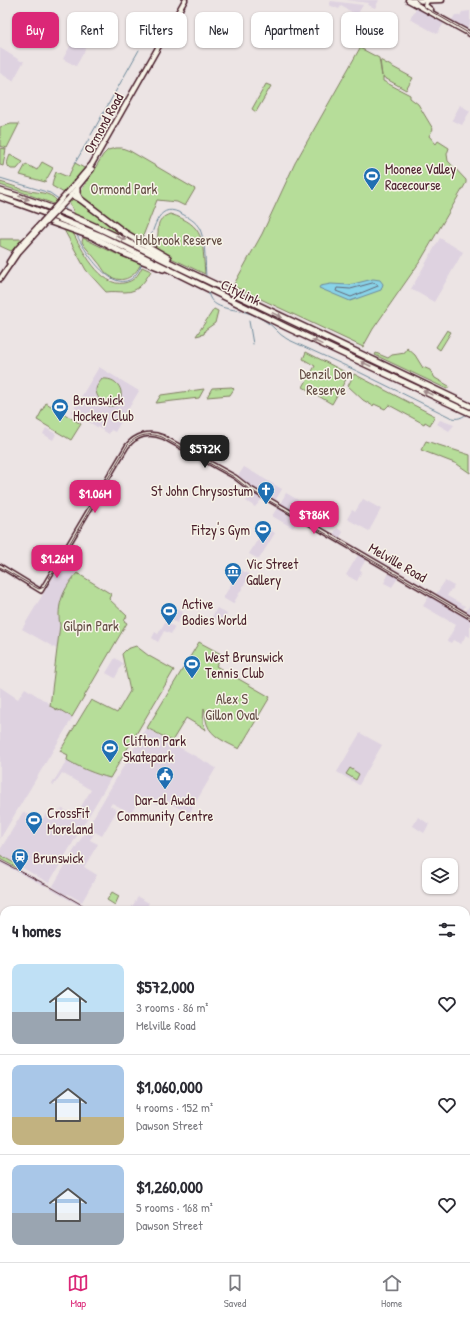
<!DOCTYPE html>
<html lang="en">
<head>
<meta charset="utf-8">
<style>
  body { margin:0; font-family:"Patrick Hand",sans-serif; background:#f2f2f3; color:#2b2b33; height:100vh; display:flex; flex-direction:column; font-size:15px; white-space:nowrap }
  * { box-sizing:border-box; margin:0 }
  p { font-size:13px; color:#7c7c81 }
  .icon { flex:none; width:22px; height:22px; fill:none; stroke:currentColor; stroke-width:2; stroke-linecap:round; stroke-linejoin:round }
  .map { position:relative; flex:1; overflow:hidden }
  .sheet { position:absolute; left:0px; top:906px; width:470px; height:356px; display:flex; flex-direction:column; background:#fff; border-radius:12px 12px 0 0; box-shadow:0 1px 3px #0004 }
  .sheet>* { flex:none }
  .banner { position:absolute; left:12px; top:12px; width:446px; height:36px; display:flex; gap:8px }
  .fabs { position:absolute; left:422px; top:858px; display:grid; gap:8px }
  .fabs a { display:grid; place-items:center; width:36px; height:36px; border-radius:8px; background:#fff; box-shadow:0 1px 3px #0004; font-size:20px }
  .price { position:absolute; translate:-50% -34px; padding:0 9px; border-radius:8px; background:#db2777; color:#fff; font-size:13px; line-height:26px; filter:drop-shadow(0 1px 2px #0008) }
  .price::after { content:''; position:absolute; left:50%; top:24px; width:12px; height:9px; margin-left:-6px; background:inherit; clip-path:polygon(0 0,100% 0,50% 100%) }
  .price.active { background:#222; color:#fff }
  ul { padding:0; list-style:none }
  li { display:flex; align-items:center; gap:12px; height:100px; padding:0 12px }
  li+li { border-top:1px solid #e1e1e2 }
  li span { display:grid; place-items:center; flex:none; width:112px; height:80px; border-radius:8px; color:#555 }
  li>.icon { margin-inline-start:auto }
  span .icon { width:48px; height:48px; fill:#fffc; stroke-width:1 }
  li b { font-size:17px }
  h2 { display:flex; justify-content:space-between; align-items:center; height:48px; padding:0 12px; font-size:17px }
  .pill { padding:0 14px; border-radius:8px; background:#fff; box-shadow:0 1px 3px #0004; font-size:14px; line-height:36px }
  .pill.active { background:#db2777; color:#fff }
  .tabs { display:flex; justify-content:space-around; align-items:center; height:56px; border-top:1px solid #e1e1e2; background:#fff; font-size:11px; color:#7c7c81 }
  .tabs a { display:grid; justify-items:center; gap:2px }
  .tabs .active { color:#db2777 }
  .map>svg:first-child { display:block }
  .built { fill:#ded2e0 }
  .green { fill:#b6dd99; stroke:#807e62 }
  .water { fill:#88d3e8; stroke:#6f8b9c }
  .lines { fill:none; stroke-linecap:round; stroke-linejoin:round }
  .shore { stroke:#636777; stroke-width:1 }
  .stream { stroke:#6f8b9c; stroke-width:1 }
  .secondary-casing { stroke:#4a1f2b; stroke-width:6 }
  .primary-casing { stroke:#4a1f2b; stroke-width:7 }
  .trunk-casing { stroke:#4a1f2b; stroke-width:8 }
  .motorway-casing { stroke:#4a1f2b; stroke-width:8 }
  .secondary { stroke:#f7f3e8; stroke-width:3 }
  .primary { stroke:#f7f3e8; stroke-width:4 }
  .trunk { stroke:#f7f3e8; stroke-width:4.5 }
  .motorway { stroke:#f7f3e8; stroke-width:5 }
  .tram { stroke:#4a1f2b; stroke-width:1 }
  .rail { stroke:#4a1f2b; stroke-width:1 }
  .primary-bridge-casing { stroke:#4a1f2b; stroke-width:7; stroke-linecap:butt }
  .primary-bridge { stroke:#f7f3e8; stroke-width:4 }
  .oneway { fill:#a0898a }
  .labels { text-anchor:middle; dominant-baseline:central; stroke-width:3; stroke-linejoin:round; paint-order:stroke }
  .street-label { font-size:14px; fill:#4a1f2b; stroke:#f7f3e8 }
  .poi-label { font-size:14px; fill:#4a1f2b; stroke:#f7f3e8; text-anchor:start }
  .park-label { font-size:14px; fill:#654e46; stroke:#f7f3e8 }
</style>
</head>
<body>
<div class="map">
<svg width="470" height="1262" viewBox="0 0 470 1262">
  <rect width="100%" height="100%" fill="#ece4e4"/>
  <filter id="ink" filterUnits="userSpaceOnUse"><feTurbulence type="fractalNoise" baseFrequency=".025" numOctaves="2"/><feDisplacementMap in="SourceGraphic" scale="8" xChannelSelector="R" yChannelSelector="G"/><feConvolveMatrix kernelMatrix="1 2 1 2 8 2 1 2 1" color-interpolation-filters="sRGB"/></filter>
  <g filter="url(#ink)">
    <g class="built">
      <polygon points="346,0 379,0 375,8 368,5 369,3"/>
      <polygon points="331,1 363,5 357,15 341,6 339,9 329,5"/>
      <polygon points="417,7 444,23 437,34 410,19"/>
      <polygon points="470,11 470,24 467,29 452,20 455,15 460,16 462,12"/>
      <polygon points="76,35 87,41 84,52 76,66 63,59"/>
      <polygon points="0,48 21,61 24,61 13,81 0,73"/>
      <polygon points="460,105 470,111 462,125 452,120"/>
      <polygon points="440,238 463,252 434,302 411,289"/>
      <polygon points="99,367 139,391 115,432 111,430 109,434 72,412"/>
      <polygon points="440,420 454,425 449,431 437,424"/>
      <polygon points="46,428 56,434 53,440 43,434"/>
      <polygon points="244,467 282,489 275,501 251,487 238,476"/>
      <polygon points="252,493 262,499 255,507 246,501"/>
      <polygon points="286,493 319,512 317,517 327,522 323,529 280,504"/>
      <polygon points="363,499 381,509 369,531 347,519 352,510 355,512"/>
      <polygon points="277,508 298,520 293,528 272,516"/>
      <polygon points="265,527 275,533 259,559 249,554"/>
      <polygon points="337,528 343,532 339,539 333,535"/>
      <polygon points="358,555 366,559 360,570 362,571 357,581 346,575"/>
      <polygon points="61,564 77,573 71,580 61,604 58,614 60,625 57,649 22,629"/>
      <polygon points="240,569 250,575 233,604 223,598"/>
      <polygon points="389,573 398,578 392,587 384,583"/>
      <polygon points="445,581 454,586 452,590 451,589 447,596 465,606 463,610 436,594"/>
      <polygon points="429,596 463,616 470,605 470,637 466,635 461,644 453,640 451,643 447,641 456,625 423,606"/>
      <polygon points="173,607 183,612 177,623 167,618"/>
      <polygon points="217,608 227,614 222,623 212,617"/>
      <polygon points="165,622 175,627 171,634 164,631 158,642 152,638 155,632 158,634"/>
      <polygon points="115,658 123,663 115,678 106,673"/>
      <polygon points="0,687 18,699 25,688 50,704 50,706 59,711 60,710 73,717 0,839"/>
      <polygon points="146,728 216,768 188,815 182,812 182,810 163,799 159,805 151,800 148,805 139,800 131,813 112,803 110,806 117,810 102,836 95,832 90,840 98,844 84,867 97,875 82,902 68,894 67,895 93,910 88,910 50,889 51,886 59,890 53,886"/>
      <polygon points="360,733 382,745 359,785 337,772"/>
      <polygon points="67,760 95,774 111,778 49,883 0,855 0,850 23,812 41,822 46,814 53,818 57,811 63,809 72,814 77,813 91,790 62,773 54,785 52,784"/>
      <polygon points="418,817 429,824 424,833 413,826"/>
      <polygon points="0,860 41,881 47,884 45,886 41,884 0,863"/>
      <polygon points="138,897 149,903 145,910 130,910"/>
      <polygon points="0,938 4,941 4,961 0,968 0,960 2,956 0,954"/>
      <polygon points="466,1008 470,1010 470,1040 466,1047"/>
      <polygon points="0,1245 4,1248 4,1258 17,1258 24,1262 3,1262 0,1260"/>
    </g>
    <g class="green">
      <polygon points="360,48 379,58 382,76 380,60 413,78 406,90 383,77 383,81 410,95 410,98 418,104 433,129 429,136 436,144 438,141 449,148 447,154 448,161 466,180 466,183 421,260 373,329 363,347 233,286 262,234 295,163"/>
      <polygon points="266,84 271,86 256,112 252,109"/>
      <polygon points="11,124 19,124 7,148 0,146 0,127"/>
      <polygon points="0,148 6,149 3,166 0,165"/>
      <polygon points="116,148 122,148 130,151 195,189 185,206 177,202 157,200 141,241 120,228 84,199 80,193 103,155 108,150"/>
      <path d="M 10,155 L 23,162 L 17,169 L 11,169 C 5,165 8,160 10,155 Z"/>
      <polygon points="42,162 53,168 45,182 20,175 26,164 37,170"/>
      <polygon points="75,163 86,169 64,193 52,186 53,180 56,172 68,177"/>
      <path d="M 0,182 C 8,184 16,187 24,190 C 35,193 50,191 57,201 L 54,204 L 19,191 L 0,185 Z"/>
      <polygon points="71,198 80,202 125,236 124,237 75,215 69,201"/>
      <path d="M 170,214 C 206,225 202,241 205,274 L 154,250 C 155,247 157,243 157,240 C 160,227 154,220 170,214 Z"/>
      <path d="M 63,228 L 72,231 C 81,248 101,288 124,283 C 134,281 138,276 142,267 L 151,271 C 144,282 139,292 125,292 C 119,292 113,291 106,292 L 86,270 Z"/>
      <path d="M 83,238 L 114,253 L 141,263 C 135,278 120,286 106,273 C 103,270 101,265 97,261 C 92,254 86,249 82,242 Z"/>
      <polygon points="0,239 23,239 11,251 0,246"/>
      <polygon points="214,309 218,311 215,323 205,330 204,334 196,336"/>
      <polygon points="447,330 451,332 440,350 436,347"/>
      <polygon points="407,348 415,355 423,368 423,367 430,370 435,378 449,386 447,389 375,355 376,353 388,358 392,355 405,353"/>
      <polygon points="306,352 349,374 332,404 303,387 315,366 303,359"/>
      <polygon points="354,374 435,416 430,425 425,422 424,424 389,405 385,409 374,404 373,406 363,400 348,386"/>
      <path d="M 102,379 C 121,377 127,398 115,405 C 107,410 96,398 96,390 C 96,386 100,382 102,379 Z"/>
      <polygon points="232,387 234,389 230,395 207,397 212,388"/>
      <polygon points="204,389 199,398 156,403 161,395"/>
      <polygon points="46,403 81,424 71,440 37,420"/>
      <polygon points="426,441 470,455 470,473 457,464 421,450"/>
      <path d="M 77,573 L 111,594 L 109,599 L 127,616 L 124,621 L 127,623 L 72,717 L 60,710 L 59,711 L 50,706 L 60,625 C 56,605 64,588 77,573 Z"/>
      <path d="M 199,642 L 223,655 L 216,666 L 270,697 L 239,749 C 228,743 211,737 207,724 C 205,719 206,713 204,708 L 203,723 L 206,730 L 186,718 L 172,741 L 147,728 Z"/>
      <path d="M 136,646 L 149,656 L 174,670 L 110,778 C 95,774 80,768 67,760 L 68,755 L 60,751 L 91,700 L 117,713 L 130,691 L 122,654 L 127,649 Z"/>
      <polygon points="350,768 359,774 356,780 346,774"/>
      <polygon points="0,855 21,867 19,869 0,859"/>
      <polygon points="112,892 119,896 115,905 107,900"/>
    </g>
    <polygon class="water" points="373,279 380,280 383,284 381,290 350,301 319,288 320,286 331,284 349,285"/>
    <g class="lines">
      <polygon class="shore" points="373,283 377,284 378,286 351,297 336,291 337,288 350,289"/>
      <g class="stream">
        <polyline points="91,135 139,50"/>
        <polyline points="75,163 89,139"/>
        <polyline points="0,178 50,193 60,200"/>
        <polyline points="64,206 67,212"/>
        <path d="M 76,233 C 86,256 124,310 142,263"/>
        <path d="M 148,245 C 155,227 158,199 184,215 C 191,219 198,223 201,232 C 206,246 205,263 206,278"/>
        <path d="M 208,291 C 210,310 231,308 245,312 C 252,314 259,317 265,321 C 274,326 278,334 287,339 L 357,371 L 448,416 C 455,420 460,419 467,414"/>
        <polyline points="249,321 253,344"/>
      </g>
      <defs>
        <g id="secondary">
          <path d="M 0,566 L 41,591 L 127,446 C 136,435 149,431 163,437 L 235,477 L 249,488 L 470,617"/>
          <polyline points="466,980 470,973"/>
          <polyline points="300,1262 302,1258"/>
        </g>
        <g id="primary">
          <polyline points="408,0 470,34"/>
          <polyline points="411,1 442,0"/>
          <polyline points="427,1 425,5 431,10"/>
          <polyline points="70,196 92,169"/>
          <polyline points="63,198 92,164 185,0"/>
          <polyline points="9,262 18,248 42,222"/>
          <polyline points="0,279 17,254 45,223"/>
        </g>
        <g id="trunk">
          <polyline points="0,936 4,939"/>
          <polyline points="466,1204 470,1206"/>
        </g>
        <g id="motorway">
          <polyline points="77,189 77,193 80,199"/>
          <path d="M 0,191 C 67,209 129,243 191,273 C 284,318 377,362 470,406"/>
          <polyline points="72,195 80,199 125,233 168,258"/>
          <polyline points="0,197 42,212 99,235 288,328 470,413"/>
          <polyline points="48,221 93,237 123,253 163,269"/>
        </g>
      </defs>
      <use href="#secondary" class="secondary-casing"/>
      <use href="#primary" class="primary-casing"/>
      <use href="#trunk" class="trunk-casing"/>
      <use href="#motorway" class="motorway-casing"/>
      <use href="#secondary" class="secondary"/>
      <use href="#primary" class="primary"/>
      <use href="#trunk" class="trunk"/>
      <use href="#motorway" class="motorway"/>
      <g class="tram">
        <polyline points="416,0 427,9 470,34"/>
        <path d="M 0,567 L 35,587 L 39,589 L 44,587 L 127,446 C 136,435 149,432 162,437 L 234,477 L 249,489 L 470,617"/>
        <polyline points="0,937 4,939"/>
        <polyline points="466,1203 470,1205"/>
        <polyline points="300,1262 303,1258"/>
      </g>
      <g class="rail">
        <polyline points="0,861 49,886 91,910"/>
        <polyline points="466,1124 470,1126"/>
      </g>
      <defs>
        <g id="primary-bridge">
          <polyline points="42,222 63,198"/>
          <polyline points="45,223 70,197"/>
        </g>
      </defs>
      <use href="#primary-bridge" class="primary-bridge-casing"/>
      <use href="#primary-bridge" class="primary-bridge"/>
    </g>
    <defs><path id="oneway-solid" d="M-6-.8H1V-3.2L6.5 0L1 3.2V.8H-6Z"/></defs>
    <g class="oneway">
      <use href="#oneway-solid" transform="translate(24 198) rotate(19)"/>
      <use href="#oneway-solid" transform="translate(121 238) rotate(25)"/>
      <use href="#oneway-solid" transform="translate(277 315) rotate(26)"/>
      <use href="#oneway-solid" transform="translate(317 342) rotate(-154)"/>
      <use href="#oneway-solid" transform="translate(366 364) rotate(-155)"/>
      <use href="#oneway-solid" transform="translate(428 393) rotate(-155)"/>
    </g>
  </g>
  <defs>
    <symbol id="stadium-pin" viewBox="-11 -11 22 30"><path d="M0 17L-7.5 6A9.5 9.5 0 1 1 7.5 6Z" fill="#1f6fb2" stroke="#f7f3e8"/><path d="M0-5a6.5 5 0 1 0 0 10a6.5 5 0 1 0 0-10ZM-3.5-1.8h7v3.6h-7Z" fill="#fff"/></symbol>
    <symbol id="church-pin" viewBox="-11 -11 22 30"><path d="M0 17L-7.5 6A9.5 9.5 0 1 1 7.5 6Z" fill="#1f6fb2" stroke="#f7f3e8"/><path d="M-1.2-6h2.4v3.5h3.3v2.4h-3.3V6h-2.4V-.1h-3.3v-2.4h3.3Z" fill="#fff"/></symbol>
    <symbol id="museum-pin" viewBox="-11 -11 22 30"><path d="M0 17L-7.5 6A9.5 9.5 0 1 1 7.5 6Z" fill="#1f6fb2" stroke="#f7f3e8"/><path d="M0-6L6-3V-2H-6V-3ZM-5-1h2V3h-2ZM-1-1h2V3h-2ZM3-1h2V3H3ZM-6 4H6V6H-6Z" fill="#fff"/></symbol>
    <symbol id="civic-pin" viewBox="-11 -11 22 30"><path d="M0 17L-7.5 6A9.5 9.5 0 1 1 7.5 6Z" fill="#1f6fb2" stroke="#f7f3e8"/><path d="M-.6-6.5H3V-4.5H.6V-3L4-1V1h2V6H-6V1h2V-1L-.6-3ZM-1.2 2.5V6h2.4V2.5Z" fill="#fff"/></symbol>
    <symbol id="station-pin" viewBox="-11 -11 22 30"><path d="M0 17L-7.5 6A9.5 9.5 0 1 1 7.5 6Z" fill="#1f6fb2" stroke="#f7f3e8"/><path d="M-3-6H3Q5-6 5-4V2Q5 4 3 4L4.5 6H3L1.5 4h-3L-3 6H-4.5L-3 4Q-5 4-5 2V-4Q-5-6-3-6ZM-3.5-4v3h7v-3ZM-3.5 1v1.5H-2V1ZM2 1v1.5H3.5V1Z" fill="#fff"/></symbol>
  </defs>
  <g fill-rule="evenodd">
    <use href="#stadium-pin" x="362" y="166" width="20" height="27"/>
    <use href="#stadium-pin" x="50" y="397" width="20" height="27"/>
    <use href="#church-pin" x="256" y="480" width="20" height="27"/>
    <use href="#stadium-pin" x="253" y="519" width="20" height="27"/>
    <use href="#museum-pin" x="223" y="561" width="20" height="27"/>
    <use href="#stadium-pin" x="159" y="601" width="20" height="27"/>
    <use href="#stadium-pin" x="182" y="654" width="20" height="27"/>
    <use href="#stadium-pin" x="100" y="738" width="20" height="27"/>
    <use href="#civic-pin" x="155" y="765" width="20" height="27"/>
    <use href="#stadium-pin" x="24" y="810" width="20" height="27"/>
    <use href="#station-pin" x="10" y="847" width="20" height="27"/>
  </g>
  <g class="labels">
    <g class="street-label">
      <text transform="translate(103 123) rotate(-61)">Ormond Road</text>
      <text transform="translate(241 292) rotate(26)">CityLink</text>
      <text transform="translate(398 562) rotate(30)">Melville Road</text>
    </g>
    <g class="poi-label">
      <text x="385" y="168">Moonee Valley<tspan x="385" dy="16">Racecourse</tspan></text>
      <text x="73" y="399">Brunswick<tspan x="73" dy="16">Hockey Club</tspan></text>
      <text x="253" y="490" text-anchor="end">St John Chrysostum</text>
      <text x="250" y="529" text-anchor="end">Fitzy's Gym</text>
      <text x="246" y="563">Vic Street<tspan x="246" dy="16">Gallery</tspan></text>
      <text x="182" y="603">Active<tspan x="182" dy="16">Bodies World</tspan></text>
      <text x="205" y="656">West Brunswick<tspan x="205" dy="16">Tennis Club</tspan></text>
      <text x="123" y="740">Clifton Park<tspan x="123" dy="16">Skatepark</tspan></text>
      <text x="165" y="799" text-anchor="middle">Dar-al Awda<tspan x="165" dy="16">Community Centre</tspan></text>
      <text x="47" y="812">CrossFit<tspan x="47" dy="16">Moreland</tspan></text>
      <text x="33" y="857">Brunswick</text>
    </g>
    <g class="park-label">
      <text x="124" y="188">Ormond Park</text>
      <text x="179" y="239">Holbrook Reserve</text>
      <text x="326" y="373">Denzil Don<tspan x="326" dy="16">Reserve</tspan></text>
      <text x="91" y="625">Gilpin Park</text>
      <text x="232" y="698">Alex S<tspan x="232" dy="16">Gillon Oval</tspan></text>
    </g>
  </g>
</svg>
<div class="fabs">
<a><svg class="icon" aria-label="layers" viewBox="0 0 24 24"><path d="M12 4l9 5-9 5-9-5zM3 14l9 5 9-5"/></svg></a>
</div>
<b class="price active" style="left:205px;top:469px">$572K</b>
<b class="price" style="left:95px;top:514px">$1.06M</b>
<b class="price" style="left:314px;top:535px">$786K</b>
<b class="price" style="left:57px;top:579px">$1.26M</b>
<div class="banner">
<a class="pill active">Buy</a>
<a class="pill">Rent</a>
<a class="pill">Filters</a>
<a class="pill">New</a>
<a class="pill">Apartment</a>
<a class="pill">House</a>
</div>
<section class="sheet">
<h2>4 homes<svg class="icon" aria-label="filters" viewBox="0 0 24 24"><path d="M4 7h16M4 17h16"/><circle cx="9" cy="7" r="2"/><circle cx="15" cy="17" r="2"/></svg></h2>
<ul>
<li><span style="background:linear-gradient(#bfe0f5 60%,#9aa5b1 0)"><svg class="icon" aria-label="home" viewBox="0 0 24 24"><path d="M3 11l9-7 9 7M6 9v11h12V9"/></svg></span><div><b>$572,000</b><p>3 rooms · 86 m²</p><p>Melville Road</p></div><svg class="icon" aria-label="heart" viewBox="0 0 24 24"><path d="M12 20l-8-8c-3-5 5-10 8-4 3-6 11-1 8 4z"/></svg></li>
<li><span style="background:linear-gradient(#a9c7e8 65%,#c2b280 0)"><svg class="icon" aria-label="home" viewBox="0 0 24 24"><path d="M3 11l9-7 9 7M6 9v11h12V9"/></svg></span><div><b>$1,060,000</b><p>4 rooms · 152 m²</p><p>Dawson Street</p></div><svg class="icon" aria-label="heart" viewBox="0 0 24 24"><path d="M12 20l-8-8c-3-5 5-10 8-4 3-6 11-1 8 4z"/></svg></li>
<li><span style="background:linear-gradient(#a9c7e8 60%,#9aa5b1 0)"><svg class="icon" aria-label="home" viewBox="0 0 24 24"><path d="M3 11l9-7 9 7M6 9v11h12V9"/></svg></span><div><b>$1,260,000</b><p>5 rooms · 168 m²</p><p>Dawson Street</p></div><svg class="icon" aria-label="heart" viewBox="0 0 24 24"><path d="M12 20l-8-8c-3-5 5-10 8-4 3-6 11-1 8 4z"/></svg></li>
</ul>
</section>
</div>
<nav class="tabs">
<a class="active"><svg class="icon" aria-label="map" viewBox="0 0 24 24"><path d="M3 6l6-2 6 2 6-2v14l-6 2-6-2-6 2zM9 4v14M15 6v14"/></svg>Map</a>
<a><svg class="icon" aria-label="saved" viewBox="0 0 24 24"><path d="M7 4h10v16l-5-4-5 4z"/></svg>Saved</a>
<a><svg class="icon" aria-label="home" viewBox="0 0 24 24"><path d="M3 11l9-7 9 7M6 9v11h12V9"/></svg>Home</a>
</nav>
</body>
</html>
